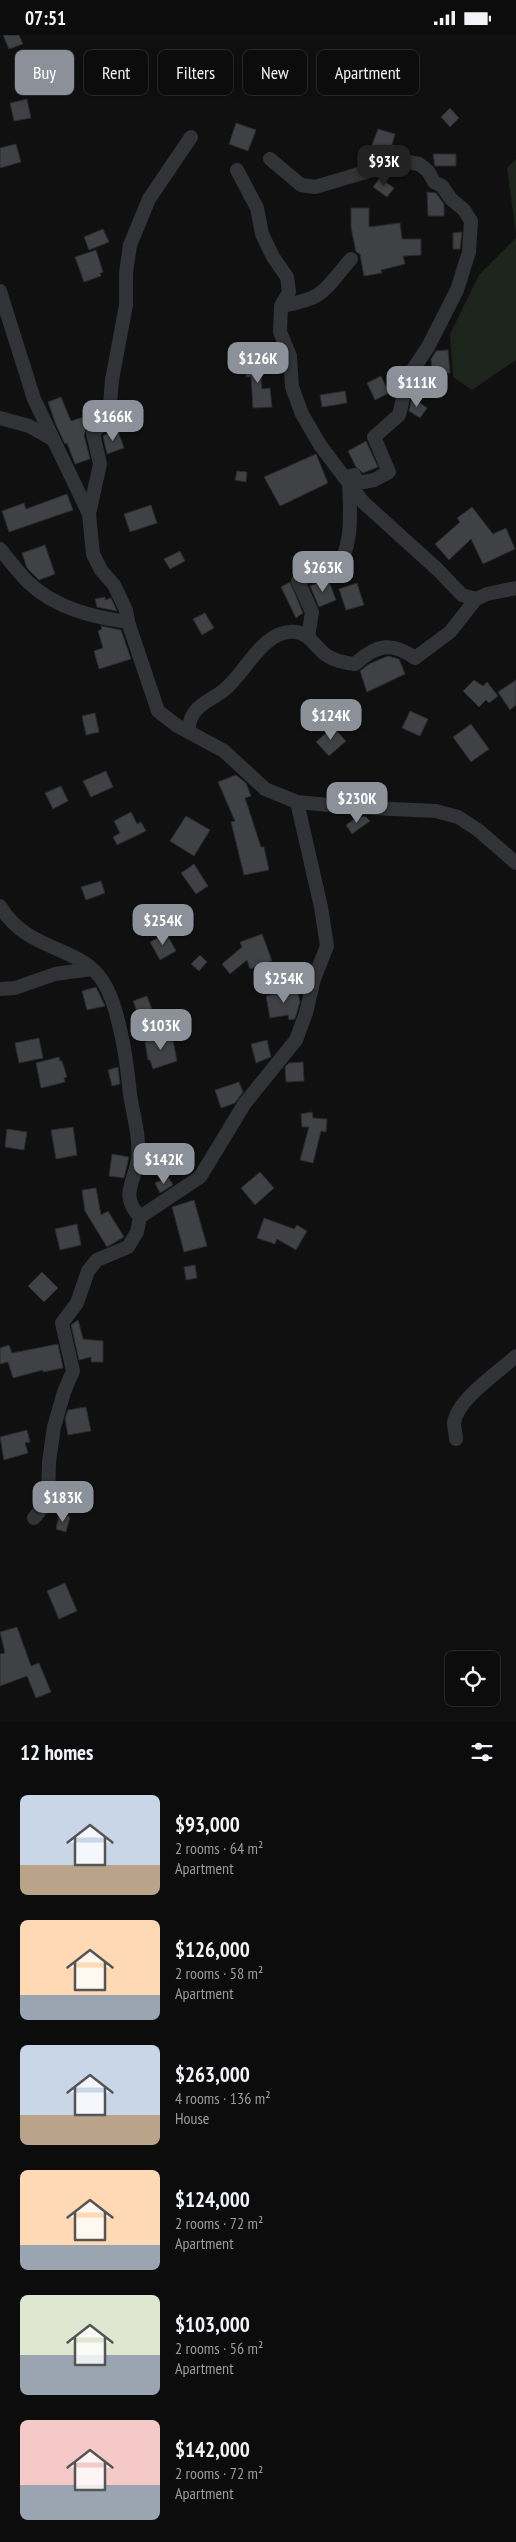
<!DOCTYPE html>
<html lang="en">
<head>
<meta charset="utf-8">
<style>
  body { margin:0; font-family:"PT Sans Narrow",sans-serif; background:#1a1a1b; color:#f1f3f6; height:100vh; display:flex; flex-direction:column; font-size:19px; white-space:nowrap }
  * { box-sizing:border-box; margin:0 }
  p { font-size:16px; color:#9a9b9d }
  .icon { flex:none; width:28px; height:28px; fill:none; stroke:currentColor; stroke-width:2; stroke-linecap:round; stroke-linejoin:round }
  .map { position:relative; height:1687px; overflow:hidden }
  .details { display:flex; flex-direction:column; background:#0c0c0d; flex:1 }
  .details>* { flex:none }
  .top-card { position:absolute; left:15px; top:15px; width:486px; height:45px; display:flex; gap:10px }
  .controls { position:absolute; left:445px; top:1616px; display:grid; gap:10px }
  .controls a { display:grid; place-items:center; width:55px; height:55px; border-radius:8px; background:#0c0c0d; box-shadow:0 2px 12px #0003,0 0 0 1px #2c2c2e; font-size:25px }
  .price { position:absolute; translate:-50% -42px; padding:0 11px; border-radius:10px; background:#8c9099; color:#fff; font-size:16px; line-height:32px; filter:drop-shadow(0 1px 2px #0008) }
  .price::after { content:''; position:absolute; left:50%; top:30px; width:15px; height:11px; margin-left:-8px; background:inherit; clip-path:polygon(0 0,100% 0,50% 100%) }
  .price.current { background:#222; color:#fff }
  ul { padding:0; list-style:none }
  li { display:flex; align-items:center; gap:15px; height:125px; padding:0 20px }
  li span { display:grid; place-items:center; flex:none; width:140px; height:100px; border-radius:8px; color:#555 }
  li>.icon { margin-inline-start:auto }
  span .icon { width:60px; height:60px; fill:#fffc; stroke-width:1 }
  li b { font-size:21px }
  h2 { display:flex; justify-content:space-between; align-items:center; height:60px; padding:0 20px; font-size:21px }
  .pill { padding:0 18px; border-radius:8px; background:#0c0c0d; box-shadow:0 2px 12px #0003,0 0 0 1px #2c2c2e; font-size:18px; line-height:45px }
  .pill.current { background:#8c9099; color:#fff }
  .status { display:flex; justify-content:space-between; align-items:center; height:35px; padding:0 25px; background:#0c0c0d; direction:ltr }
  .status svg { height:14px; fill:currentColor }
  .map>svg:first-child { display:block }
  .green { fill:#1d241c }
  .building { fill:#3f4144; stroke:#2a2b2d }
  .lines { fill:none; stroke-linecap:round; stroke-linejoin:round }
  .street { stroke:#313336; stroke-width:14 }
</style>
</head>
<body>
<div class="status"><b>07:51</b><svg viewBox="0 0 49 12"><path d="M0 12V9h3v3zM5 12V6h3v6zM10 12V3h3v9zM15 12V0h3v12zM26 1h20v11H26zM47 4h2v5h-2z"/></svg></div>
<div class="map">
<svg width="516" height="1687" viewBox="0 0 516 1687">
  <rect width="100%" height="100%" fill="#101011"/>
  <g class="green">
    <polygon points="516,124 516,199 507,133"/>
    <polygon points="516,203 516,325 472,355 453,342 450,299 479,240"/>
  </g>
  <g class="building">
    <polygon points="3,0 19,0 23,9 9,14"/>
    <polygon points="27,64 31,83 14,86 10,68"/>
    <polygon points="450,73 459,83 450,92 441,82"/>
    <polygon points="236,88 256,95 248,116 229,109"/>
    <polygon points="378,94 395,99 391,113 384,110 381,114 372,110"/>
    <polygon points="16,109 21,127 0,133 0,113"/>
    <polygon points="433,119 456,119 456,131 435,131"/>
    <polygon points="380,143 394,153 387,162 373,152"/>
    <polygon points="427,157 436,158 444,169 444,181 428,181"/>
    <polygon points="351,173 369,173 369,192 400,188 402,204 421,204 421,220 403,221 405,229 381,235 382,238 364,241 360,219 356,217 351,192"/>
    <polygon points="103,194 109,207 89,215 84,202"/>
    <polygon points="462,197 460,214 453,214 453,198"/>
    <polygon points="96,215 103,237 100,238 101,241 84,247 75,222"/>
    <polygon points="448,315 450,338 432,340 431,324 436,316"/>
    <polygon points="245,323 260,323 262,354 270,353 272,372 253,373 251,342 246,342"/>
    <polygon points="381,341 389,358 375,365 367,348"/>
    <polygon points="345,356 347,368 322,372 320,360"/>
    <polygon points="61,362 71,386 84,382 87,392 84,400 90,424 75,429 67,408 65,409 56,390 48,367"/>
    <polygon points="412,362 427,373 420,383 409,376"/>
    <polygon points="117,393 124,413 107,419 103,401"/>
    <polygon points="366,406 378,432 363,438 356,432 348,416"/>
    <polygon points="316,419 328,448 280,471 264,442"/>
    <polygon points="237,436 247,437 246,447 235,445"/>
    <polygon points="67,459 73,475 9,497 2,476 24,468 26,474"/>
    <polygon points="151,470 157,488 130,497 124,479"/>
    <polygon points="472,472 493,499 506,493 515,514 483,529 471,504 449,525 435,509 460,487 457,483"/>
    <polygon points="45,510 55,539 39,545 27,533 22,518"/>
    <polygon points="180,516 185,526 170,534 164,524"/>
    <polygon points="328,544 336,565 319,572 310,551"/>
    <polygon points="290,547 303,578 296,583 281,552"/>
    <polygon points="357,548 364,570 346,575 339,554"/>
    <polygon points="105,562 105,565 111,563 117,576 97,572 95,564"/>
    <polygon points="205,578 214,593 202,600 193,584"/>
    <polygon points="101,591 121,595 131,624 99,634 94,616 103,613 98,596 102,594"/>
    <polygon points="388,621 399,624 405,639 367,657 360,636 369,629"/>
    <polygon points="474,645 483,651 487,647 498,661 489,668 486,665 479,672 463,656"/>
    <polygon points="516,645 516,670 510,675 498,657"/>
    <polygon points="410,676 428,684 420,701 402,693"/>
    <polygon points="95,678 99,697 86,700 82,681"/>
    <polygon points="471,689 489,714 471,727 453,702"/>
    <polygon points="333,692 346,706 329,721 316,707"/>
    <polygon points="106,736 113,752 91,762 83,746"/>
    <polygon points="236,740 246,748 251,761 245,763 261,812 264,812 269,835 244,840 231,787 235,786 218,747"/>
    <polygon points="61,751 68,766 53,774 45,758"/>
    <polygon points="131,777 137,789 141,787 146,796 117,810 113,802 120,798 114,786"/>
    <polygon points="186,781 210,795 194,821 170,806"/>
    <polygon points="359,781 366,782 370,786 352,799 346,790"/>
    <polygon points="194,829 208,851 196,859 181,838"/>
    <polygon points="101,846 105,858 86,865 81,852"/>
    <polygon points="166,898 176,916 160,925 150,907"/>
    <polygon points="262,899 272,926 250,934 247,925 230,939 222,929 242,912 240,907"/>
    <polygon points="200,920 207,927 199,936 191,929"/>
    <polygon points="96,952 105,971 87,975 82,956"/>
    <polygon points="297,954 300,967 295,984 289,985 288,980 270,983 266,961"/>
    <polygon points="147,961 153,977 139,982 133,966"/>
    <polygon points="162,998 163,1003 169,1001 171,1007 173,1006 177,1026 153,1034 150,1025 148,1025 145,1007"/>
    <polygon points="39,1003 43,1023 19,1028 15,1008"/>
    <polygon points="267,1005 271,1022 256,1028 251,1009"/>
    <polygon points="59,1022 60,1026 62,1026 67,1042 64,1043 65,1047 41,1053 36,1028"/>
    <polygon points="303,1027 304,1046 286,1047 285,1032 289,1028"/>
    <polygon points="118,1032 120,1049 112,1051 108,1035"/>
    <polygon points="239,1047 243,1057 235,1068 221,1073 215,1055"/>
    <polygon points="312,1077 313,1083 327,1084 326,1097 321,1096 313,1128 300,1125 309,1092 302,1092 301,1079"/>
    <polygon points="73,1092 77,1120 56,1124 51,1095"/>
    <polygon points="7,1094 27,1097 24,1115 5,1112"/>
    <polygon points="112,1119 129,1122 124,1143 109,1141"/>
    <polygon points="260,1137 274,1153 255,1170 241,1153"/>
    <polygon points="168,1142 173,1150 160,1158 155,1148"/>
    <polygon points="96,1153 101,1180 108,1176 124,1202 107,1212 85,1176 82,1155"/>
    <polygon points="194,1165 207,1211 184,1217 172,1172"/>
    <polygon points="264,1183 294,1194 297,1190 307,1196 296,1215 277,1204 275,1209 257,1203"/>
    <polygon points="77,1189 81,1210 60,1215 55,1194"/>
    <polygon points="195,1230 197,1243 186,1245 184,1232"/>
    <polygon points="42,1237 58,1253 44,1267 28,1251"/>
    <polygon points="78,1285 83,1304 103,1306 103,1327 91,1327 91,1322 79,1325 71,1290"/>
    <polygon points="58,1309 63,1333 43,1337 43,1335 13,1343 8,1327 0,1329 0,1313 9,1310 12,1318"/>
    <polygon points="86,1372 91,1396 68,1400 65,1384 68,1375"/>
    <polygon points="27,1395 30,1407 25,1408 28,1418 4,1425 0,1402"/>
    <polygon points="59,1480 70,1482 66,1497 56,1494"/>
    <polygon points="65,1548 77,1576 59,1584 47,1556"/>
    <polygon points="17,1592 31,1631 39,1628 51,1657 36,1663 27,1641 0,1651 0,1619 5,1618 0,1597"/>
  </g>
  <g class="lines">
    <g class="street">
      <path d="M 270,124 L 301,150 L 315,152 L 386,131 L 408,127 L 419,129 L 428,136 L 434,147 L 442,151 L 451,164 L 464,175 L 471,186 L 469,217 L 457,255 L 428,312 L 408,342 L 399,380 L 374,402 L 389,437 L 374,445 L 358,448 L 354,440 L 349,441 C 349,474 356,509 334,537 L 322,534 L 298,546 L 312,577 L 308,602"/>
      <polyline points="237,135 257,173 262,199 273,222 287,242 289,257 281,271 280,297 290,321 292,352 302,379 320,410 363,467 437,534 462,560 476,564 487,559 516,553"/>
      <polyline points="0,256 34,364 89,479 93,519 101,535 114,550 126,575 128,587 158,676 176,690 224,716 265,754 297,767 350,772 436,776 458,782 478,795 516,828"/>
      <path d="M 281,271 C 326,263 323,256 351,224"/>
      <polyline points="0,383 29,391 52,404"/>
      <polyline points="89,479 100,429 93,398 109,382 112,345 126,270 126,238 130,210 149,164 191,102"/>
      <path d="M 0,514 C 9,525 18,537 28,547 C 55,573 92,582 128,587"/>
      <path d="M 188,696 C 189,689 190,683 194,678 C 201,667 215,663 224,655 C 247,637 262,594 296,597 C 310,599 316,613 326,620 C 335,626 344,628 355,629 C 376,610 391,606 415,623 L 450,597 L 476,564"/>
      <path d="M 0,871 C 27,917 79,910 102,945 C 113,961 118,985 122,1003 C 126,1021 128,1040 130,1059 C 133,1080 140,1101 138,1123 C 135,1148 119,1159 140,1182"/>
      <polyline points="0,954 15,953 55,939 92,934"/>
      <path d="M 456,1404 C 456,1399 454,1393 454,1388 C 457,1364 499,1337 516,1321"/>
      <polyline points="34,1483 48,1466 49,1427 54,1392 64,1357 73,1336 62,1288 77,1268 88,1236 97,1225 128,1212 137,1197 140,1182 200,1142 245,1068 296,1005 306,978 314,944 327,911 321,872 297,767"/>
    </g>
  </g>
</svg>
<div class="controls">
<a><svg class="icon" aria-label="locate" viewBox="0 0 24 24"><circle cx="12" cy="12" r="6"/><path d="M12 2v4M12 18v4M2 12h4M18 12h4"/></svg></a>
</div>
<b class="price current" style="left:384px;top:152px">$93K</b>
<b class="price" style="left:258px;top:349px">$126K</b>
<b class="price" style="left:417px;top:373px">$111K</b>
<b class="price" style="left:113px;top:407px">$166K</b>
<b class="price" style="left:323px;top:558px">$263K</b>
<b class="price" style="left:331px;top:706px">$124K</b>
<b class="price" style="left:357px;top:789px">$230K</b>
<b class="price" style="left:163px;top:911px">$254K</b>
<b class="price" style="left:284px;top:969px">$254K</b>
<b class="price" style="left:161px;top:1016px">$103K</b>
<b class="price" style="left:164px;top:1150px">$142K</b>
<b class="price" style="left:63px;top:1488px">$183K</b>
<div class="top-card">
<a class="pill current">Buy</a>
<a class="pill">Rent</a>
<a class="pill">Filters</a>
<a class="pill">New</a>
<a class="pill">Apartment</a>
</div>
</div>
<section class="details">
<h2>12 homes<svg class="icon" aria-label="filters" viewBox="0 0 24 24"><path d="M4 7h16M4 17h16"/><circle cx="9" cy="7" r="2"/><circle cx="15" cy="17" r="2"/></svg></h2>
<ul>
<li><span style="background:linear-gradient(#c9d6e8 70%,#b9a48a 0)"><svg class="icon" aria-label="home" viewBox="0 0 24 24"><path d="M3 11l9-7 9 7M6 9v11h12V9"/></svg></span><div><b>$93,000</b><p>2 rooms · 64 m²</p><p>Apartment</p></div></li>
<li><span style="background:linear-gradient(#ffd9b3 75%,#9aa5b1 0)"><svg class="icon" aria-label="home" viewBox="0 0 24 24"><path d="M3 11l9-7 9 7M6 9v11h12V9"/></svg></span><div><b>$126,000</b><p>2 rooms · 58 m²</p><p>Apartment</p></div></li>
<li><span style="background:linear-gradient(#c9d6e8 70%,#b9a48a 0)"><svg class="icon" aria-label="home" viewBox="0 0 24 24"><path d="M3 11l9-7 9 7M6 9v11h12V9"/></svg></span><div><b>$263,000</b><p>4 rooms · 136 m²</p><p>House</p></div></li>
<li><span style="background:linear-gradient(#ffd9b3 75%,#9aa5b1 0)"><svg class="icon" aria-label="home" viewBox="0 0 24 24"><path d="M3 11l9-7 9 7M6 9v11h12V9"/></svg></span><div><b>$124,000</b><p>2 rooms · 72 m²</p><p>Apartment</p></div></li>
<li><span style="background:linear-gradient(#dfe7d0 60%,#9aa5b1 0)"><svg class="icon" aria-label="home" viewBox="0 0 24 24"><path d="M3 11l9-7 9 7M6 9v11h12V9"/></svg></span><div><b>$103,000</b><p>2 rooms · 56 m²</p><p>Apartment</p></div></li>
<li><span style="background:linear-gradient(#f6c9c9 65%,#9aa5b1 0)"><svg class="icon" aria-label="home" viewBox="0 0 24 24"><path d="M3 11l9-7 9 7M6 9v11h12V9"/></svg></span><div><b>$142,000</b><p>2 rooms · 72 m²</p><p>Apartment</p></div></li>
</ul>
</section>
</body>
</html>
